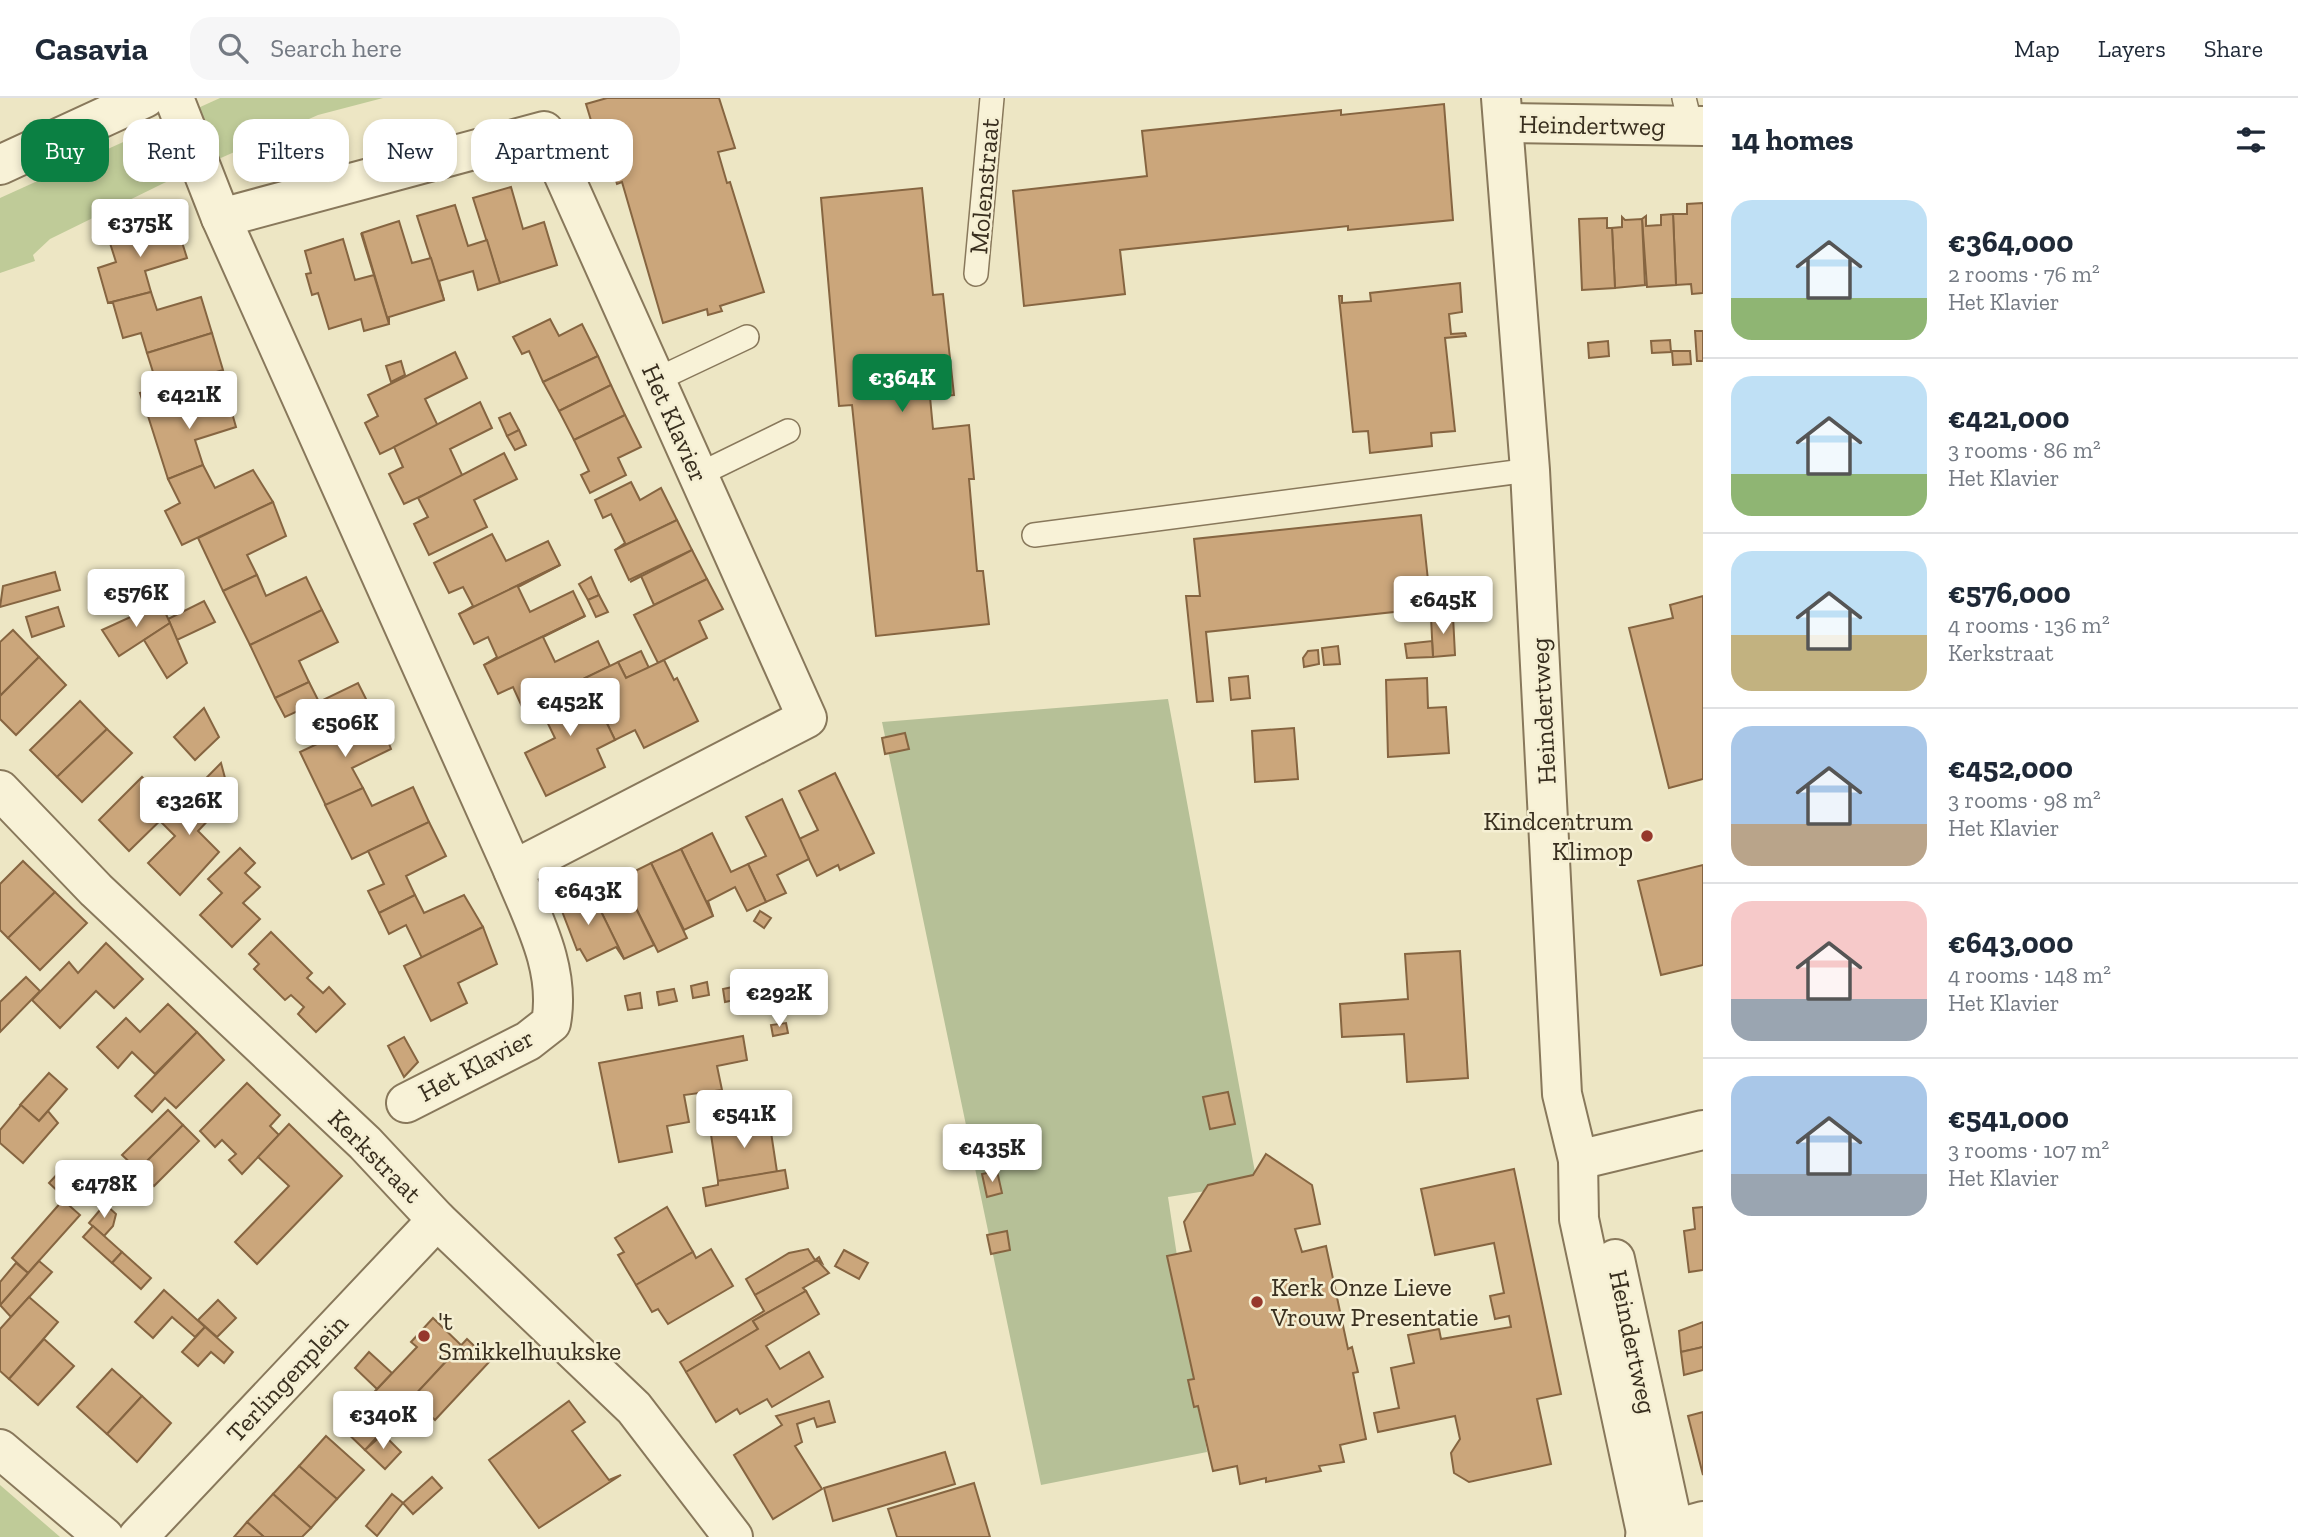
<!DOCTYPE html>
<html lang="en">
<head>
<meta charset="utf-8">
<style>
  body { margin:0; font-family:"Zilla Slab",serif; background:#f6f6f7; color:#1f2937; height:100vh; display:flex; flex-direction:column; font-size:26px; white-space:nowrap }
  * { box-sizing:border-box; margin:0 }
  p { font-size:23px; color:#747a83 }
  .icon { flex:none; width:38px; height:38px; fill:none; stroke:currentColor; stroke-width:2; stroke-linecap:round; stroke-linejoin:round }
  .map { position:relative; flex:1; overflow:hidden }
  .sheet { display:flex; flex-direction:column; background:#fff; width:595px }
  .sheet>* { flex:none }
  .hud { position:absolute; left:21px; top:21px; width:665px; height:63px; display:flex; gap:14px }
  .price { position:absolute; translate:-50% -60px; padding:0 16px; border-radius:7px; background:#fff; color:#222; font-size:23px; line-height:46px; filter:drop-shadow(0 2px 4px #0008) }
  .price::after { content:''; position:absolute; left:50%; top:42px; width:21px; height:16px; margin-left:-10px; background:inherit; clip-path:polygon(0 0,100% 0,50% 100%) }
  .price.selected { background:#0b8043; color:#fff }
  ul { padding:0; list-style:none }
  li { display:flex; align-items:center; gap:21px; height:175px; padding:0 28px }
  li+li { border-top:2px solid #e0e1e3 }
  li span { display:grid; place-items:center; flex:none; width:196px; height:140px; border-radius:21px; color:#555 }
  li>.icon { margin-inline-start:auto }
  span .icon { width:84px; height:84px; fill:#fffc; stroke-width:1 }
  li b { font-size:30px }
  h2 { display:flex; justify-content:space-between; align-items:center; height:84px; padding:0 28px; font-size:30px }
  .tag { padding:0 24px; border-radius:21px; background:#fff; box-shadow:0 4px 10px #0003; font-size:24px; line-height:63px }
  .tag.selected { background:#0b8043; color:#fff }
  header { display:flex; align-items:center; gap:42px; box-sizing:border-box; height:98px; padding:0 35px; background:#fff; border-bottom:2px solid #e0e1e3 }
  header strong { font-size:33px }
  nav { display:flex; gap:38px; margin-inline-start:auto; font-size:24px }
  .search { width:490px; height:63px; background:#f6f6f7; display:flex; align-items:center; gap:18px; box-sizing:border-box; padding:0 24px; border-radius:21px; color:#747a83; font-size:26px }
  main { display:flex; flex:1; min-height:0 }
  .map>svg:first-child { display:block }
  .green { fill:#bfcb98 }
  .cemetery { fill:#b6c097 }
  .building { fill:#cba67b; stroke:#866541; stroke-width:2 }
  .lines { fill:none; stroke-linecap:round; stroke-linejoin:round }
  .service-casing { stroke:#88785b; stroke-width:26 }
  .minor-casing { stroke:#88785b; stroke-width:42 }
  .tertiary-casing { stroke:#88785b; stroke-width:42 }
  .service { stroke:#f8f2d7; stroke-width:23 }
  .minor { stroke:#f8f2d7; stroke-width:38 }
  .tertiary { stroke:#f8f2d7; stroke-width:38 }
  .poi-dot { fill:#96382c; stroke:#f5efd3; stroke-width:2.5 }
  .labels { text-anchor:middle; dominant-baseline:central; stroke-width:5; stroke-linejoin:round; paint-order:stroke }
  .street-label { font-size:26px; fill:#382e1e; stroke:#f5efd3 }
  .poi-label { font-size:26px; fill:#382e1e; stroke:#f5efd3; text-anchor:start }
</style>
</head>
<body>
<header>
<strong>Casavia</strong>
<div class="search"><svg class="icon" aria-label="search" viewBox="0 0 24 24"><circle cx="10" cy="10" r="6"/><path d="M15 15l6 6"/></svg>Search here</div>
<nav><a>Map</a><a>Layers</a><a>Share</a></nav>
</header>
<main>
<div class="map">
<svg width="1703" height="1439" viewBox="0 0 1703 1439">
  <rect width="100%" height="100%" fill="#ede6c4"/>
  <g class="green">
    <polygon points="220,0 383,0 318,17 164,85 50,141 33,157 35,163 0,175 0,100"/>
    <polygon points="0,1387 60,1439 0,1439"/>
  </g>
  <polygon class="cemetery" points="1168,601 1257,1085 1168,1099 1207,1354 1041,1387 882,624"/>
  <g class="building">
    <polygon points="607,0 719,0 735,50 718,54 727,85 730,84 764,194 720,208 722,213 708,217 707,211 663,225 622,84 617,86 606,50 600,52 586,6"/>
    <polygon points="1444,6 1453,122 1348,132 1348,128 1120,152 1125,196 1024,208 1013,93 1147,78 1142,33 1341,12 1341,17"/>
    <polygon points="511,89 523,131 544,124 557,167 500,185 473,100"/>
    <polygon points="922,90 933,197 943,196 954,297 930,299 933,331 969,327 974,381 969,381 977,473 983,473 989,526 876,538 852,307 839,308 821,100"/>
    <polygon points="1703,105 1703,195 1692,196 1691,186 1676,187 1673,116 1687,116 1687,106"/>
    <polygon points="455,107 468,148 487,142 500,185 478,192 473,173 439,183 444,202 417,118"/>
    <polygon points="1673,116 1676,187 1647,189 1642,121 1646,118 1646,128 1661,127 1661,117"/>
    <polygon points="1622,119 1625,122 1642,121 1645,187 1615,190 1612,130 1622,129"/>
    <polygon points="1607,120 1607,130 1612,130 1615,190 1582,192 1579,121"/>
    <polygon points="175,122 187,160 145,173 151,194 108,205 98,170 116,164 109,142 132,135 130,129 151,123 153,129"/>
    <polygon points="399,123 412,165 431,160 444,202 389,219 389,226 362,135"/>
    <polygon points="361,135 389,226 364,233 361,221 329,231 318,195 312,197 306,176 311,175 305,153 343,141 355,182 374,177"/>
    <polygon points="1460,185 1462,214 1449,216 1451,236 1465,235 1466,238 1445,240 1455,333 1431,335 1432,348 1370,355 1368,333 1353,334 1339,198 1342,198 1342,205 1371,203 1370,195"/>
    <polygon points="151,194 157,212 201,199 212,235 147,255 141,235 123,240 113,205 108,205"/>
    <polygon points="550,221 559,238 582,226 598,258 543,284 529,253 522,256 513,239"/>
    <polygon points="1695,233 1703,233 1703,263 1697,263"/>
    <polygon points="212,235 223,272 180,285 187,306 147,317 140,295 158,290 147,255"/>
    <polygon points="1670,242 1671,254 1652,255 1651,243"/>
    <polygon points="1608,243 1609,258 1589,260 1588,245"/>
    <polygon points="1672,253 1690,253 1691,266 1673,267"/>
    <polygon points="455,254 467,280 425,301 438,328 380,356 365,325 378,318 368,297"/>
    <polygon points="598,258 611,287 559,313 543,284"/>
    <polygon points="401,263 405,277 391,284 386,268"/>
    <polygon points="611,287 625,317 574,342 559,313"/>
    <polygon points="226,294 236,329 195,342 203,367 168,381 148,318"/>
    <polygon points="480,304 492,330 450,351 463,379 404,406 389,376 403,369 394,349"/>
    <polygon points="510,315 519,332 507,338 499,320"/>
    <polygon points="625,317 641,349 618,360 626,377 590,395 581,377 589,373 574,342"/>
    <polygon points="519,332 526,347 515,352 507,338"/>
    <polygon points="504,355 517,381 474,402 487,429 429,457 414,426 428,419 418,400"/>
    <polygon points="203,367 215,390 253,372 273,404 182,447 165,413 180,405 168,381"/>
    <polygon points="631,384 640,402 661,390 677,422 615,452 625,445 611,416 603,420 595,402"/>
    <polygon points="273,404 286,438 247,457 257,477 223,493 198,440"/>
    <polygon points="1421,417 1431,510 1206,534 1213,603 1197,604 1186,498 1200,498 1194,441"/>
    <polygon points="677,422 692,452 629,482 615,452"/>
    <polygon points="492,436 506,463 548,443 560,467 459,516 473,508 463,489 449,495 434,465"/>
    <polygon points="692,452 707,481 654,507 641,478 630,484"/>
    <polygon points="560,467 518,489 530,514 573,493 585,518 484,567 497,559 488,539 474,546 459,516"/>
    <polygon points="145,473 161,505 132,519 116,487"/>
    <polygon points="55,474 60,492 0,509 3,488"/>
    <polygon points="257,477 266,498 306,479 322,512 250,547 223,493"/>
    <polygon points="591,479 599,497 588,502 579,486"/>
    <polygon points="707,481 723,511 699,523 707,540 658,565 634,517"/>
    <polygon points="599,497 608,514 596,519 588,502"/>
    <polygon points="1703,498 1703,681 1669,690 1629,530 1673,520 1670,507"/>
    <polygon points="204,503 215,524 177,542 168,521"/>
    <polygon points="161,505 170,525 119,558 102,532"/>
    <polygon points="58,509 64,528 32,539 26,519"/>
    <polygon points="322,512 338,544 299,563 309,584 275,600 250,547"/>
    <polygon points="585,518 543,539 555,564 598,543 610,568 523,611 513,589 498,596 484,567"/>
    <polygon points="1453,518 1455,557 1433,559 1431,519"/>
    <polygon points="170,525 187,565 167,580 144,542"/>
    <polygon points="13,532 39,559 0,598 0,544"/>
    <polygon points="1432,543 1433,559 1407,560 1405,546"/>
    <polygon points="1338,548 1340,566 1324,567 1322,550"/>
    <polygon points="1318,552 1319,566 1304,569 1303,560 1308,553"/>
    <polygon points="641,553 649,570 626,580 618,564"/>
    <polygon points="39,559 66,587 16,637 0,621 0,598"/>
    <polygon points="664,562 674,582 677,580 698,623 644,650 635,632 615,642 585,580 618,564 626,580"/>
    <polygon points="1248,578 1250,600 1231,602 1229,580"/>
    <polygon points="585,580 615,642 597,651 605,669 546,698 525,655 555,640 538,605 523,611"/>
    <polygon points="1427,580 1428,610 1446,609 1449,655 1388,659 1386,582"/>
    <polygon points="309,584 319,604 358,585 370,609 373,607 378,617 319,645 302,611 285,619 275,600"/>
    <polygon points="80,603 107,631 57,679 30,652"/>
    <polygon points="204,610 219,639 195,662 174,639"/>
    <polygon points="378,617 391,651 352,670 363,690 326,708 300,654"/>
    <polygon points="1294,630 1298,681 1255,684 1252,633"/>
    <polygon points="107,631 132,655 82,704 57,679"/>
    <polygon points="905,635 909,651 885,656 882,640"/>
    <polygon points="221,665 225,680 210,694 215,700 214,716 198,733 219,754 180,797 148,765 175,738 162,725"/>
    <polygon points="835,675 874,755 840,772 838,767 817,778 799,741 818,732 799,693"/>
    <polygon points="142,679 173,710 129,753 99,722"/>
    <polygon points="413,689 429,724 352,761 325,707 363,690 372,708"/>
    <polygon points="782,701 809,761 777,777 786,795 766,804 748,766 766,758 746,719"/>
    <polygon points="429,724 446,758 406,778 415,797 379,815 368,793 384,786 368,753"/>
    <polygon points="712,735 731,774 748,766 766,804 747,813 735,789 708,803 713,818 681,751"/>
    <polygon points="240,750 255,765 245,775 260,789 243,805 260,821 232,849 200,817 222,795 208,781"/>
    <polygon points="681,751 713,818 684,832 651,765"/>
    <polygon points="23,763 55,794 8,840 0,832 0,786"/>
    <polygon points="651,765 687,840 658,854 621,780"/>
    <polygon points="1703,767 1703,867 1661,877 1638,783"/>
    <polygon points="621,780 654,847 624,861 591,793"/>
    <polygon points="591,793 618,848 624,861 616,849 587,863 580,851 577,852 560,808"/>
    <polygon points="55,794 87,825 40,872 8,840"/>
    <polygon points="415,797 424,815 464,797 483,829 422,860 406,827 389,836 379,815"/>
    <polygon points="760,813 771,820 764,830 754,823"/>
    <polygon points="483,829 497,866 458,885 467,905 431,923 404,868"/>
    <polygon points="271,834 312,875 307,880 323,895 329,889 345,906 316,934 298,916 304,909 291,897 285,902 254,871 259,866 249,856"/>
    <polygon points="106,845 143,881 114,910 96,893 60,930 32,902 69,864 78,875"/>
    <polygon points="1460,853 1468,980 1407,984 1404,936 1342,939 1340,906 1408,901 1405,856"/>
    <polygon points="26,879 40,893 0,934 0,904"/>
    <polygon points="707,884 709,897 693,900 691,888"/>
    <polygon points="742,887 744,900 725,904 723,891"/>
    <polygon points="674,891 677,903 659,907 657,894"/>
    <polygon points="640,895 642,910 628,912 625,898"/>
    <polygon points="168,906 197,934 155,976 132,954 118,970 97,949 126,920 140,934"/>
    <polygon points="786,925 788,935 773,938 771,927"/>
    <polygon points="197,934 224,962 176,1010 165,1000 152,1014 135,998"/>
    <polygon points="743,938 747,962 717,968 722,992 684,997 689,1024 667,1028 672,1054 619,1064 599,965"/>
    <polygon points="404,939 418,964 404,979 388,948"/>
    <polygon points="49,975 67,991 39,1023 20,1007"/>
    <polygon points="247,985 280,1017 270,1028 279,1037 242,1076 229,1062 236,1056 222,1042 215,1049 200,1033"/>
    <polygon points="1228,994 1235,1026 1210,1031 1203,999"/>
    <polygon points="21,1007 39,1023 48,1013 58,1025 23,1065 0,1045 0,1032"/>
    <polygon points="168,1012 183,1027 138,1072 122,1057"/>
    <polygon points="769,1021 777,1074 718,1083 710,1030"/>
    <polygon points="289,1026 342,1078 257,1166 235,1144 289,1088 258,1059"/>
    <polygon points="183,1027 199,1043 154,1088 138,1072"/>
    <polygon points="1266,1056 1312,1087 1320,1126 1295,1131 1302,1154 1326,1148 1348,1251 1352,1249 1358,1274 1353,1275 1366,1341 1340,1347 1344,1364 1319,1368 1321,1373 1266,1384 1266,1380 1240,1386 1237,1368 1213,1373 1198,1308 1194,1309 1188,1282 1194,1281 1167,1158 1191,1153 1184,1124 1208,1087 1253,1077"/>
    <polygon points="62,1071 76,1085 63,1098 49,1085"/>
    <polygon points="1514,1071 1561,1296 1537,1301 1551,1366 1469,1384 1454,1375 1451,1355 1460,1341 1455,1318 1378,1334 1374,1315 1399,1310 1391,1270 1414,1265 1408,1237 1439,1231 1441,1241 1511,1229 1509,1218 1495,1221 1490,1198 1504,1195 1494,1145 1435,1157 1421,1091"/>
    <polygon points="785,1072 788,1090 706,1108 703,1090 718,1087 718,1083"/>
    <polygon points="997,1073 1002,1095 987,1099 982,1076"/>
    <polygon points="63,1102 80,1117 28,1175 12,1160"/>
    <polygon points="105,1106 116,1116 113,1128 104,1138 89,1125"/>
    <polygon points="667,1109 693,1154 636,1187 618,1157 624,1154 615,1140"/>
    <polygon points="1703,1109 1703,1172 1689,1174 1684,1133 1695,1131 1693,1110"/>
    <polygon points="93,1128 122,1154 112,1165 83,1139"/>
    <polygon points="1007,1133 1010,1152 991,1156 987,1137"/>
    <polygon points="711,1151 733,1188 668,1226 658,1211 652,1214 636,1187 693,1154 696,1160"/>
    <polygon points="808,1151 815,1162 819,1159 822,1165 817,1162 755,1197 746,1181 789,1155"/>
    <polygon points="844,1152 868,1165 859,1181 835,1168"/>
    <polygon points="122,1154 151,1180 141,1191 112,1165"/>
    <polygon points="817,1162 829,1175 803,1190 806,1193 753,1223 758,1231 686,1274 680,1264 764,1213 755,1197"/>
    <polygon points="39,1163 52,1174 11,1219 0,1207"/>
    <polygon points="16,1165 28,1175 0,1207 0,1184"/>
    <polygon points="164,1192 205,1229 195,1239 172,1219 153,1240 135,1224"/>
    <polygon points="806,1193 819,1216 766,1248 780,1271 809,1254 823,1279 772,1309 767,1301 740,1316 737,1311 716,1324 686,1274 758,1231 753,1223"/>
    <polygon points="29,1199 58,1224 9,1281 0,1273 0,1231"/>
    <polygon points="218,1202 236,1220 217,1239 198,1222"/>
    <polygon points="433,1220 461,1247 365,1352 341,1329 417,1249 411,1244"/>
    <polygon points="1703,1224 1703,1249 1681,1254 1679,1233"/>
    <polygon points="205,1229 233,1254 224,1265 211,1254 198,1268 182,1254"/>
    <polygon points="44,1241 74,1268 38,1307 9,1281"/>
    <polygon points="467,1241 490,1263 435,1322 412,1300"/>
    <polygon points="1703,1249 1703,1272 1684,1277 1681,1254"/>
    <polygon points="369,1254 392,1275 377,1291 355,1270"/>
    <polygon points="112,1271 142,1298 107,1336 77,1309"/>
    <polygon points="142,1298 171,1325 137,1364 107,1336"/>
    <polygon points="569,1303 585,1324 572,1333 609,1382 621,1377 539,1430 489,1362"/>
    <polygon points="829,1303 835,1324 817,1329 814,1320 797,1326 802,1344 795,1348 822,1391 773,1421 734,1357 782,1327 776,1318"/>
    <polygon points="1703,1314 1703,1377 1688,1318"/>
    <polygon points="383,1336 401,1354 385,1371 365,1352"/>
    <polygon points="326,1338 364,1372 337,1401 299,1368"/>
    <polygon points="945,1354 955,1386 833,1423 824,1390"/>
    <polygon points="299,1368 337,1401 311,1430 273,1396"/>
    <polygon points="432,1379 442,1390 413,1416 403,1405"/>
    <polygon points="974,1385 990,1439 897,1439 888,1411"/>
    <polygon points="273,1396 311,1430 302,1439 264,1439 247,1424"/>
    <polygon points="392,1396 403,1405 377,1438 366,1428"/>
    <polygon points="247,1424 264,1439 234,1439"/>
  </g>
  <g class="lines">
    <defs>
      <g id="service">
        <polyline points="1684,0 1691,29"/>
        <polyline points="976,176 992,0"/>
        <polyline points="656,282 747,239"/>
        <polyline points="698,377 788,333"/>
        <polyline points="1034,437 1530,372"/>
      </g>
      <g id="minor">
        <path d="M 174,0 L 221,120 L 513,772 C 533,821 561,871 551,925 L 528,943 L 406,1005"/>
        <polyline points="1501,0 1530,372 1562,996 1578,1062 1579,1121 1647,1439"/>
        <polyline points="1505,25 1703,28"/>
        <polyline points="0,67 145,0"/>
        <polyline points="221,120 544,33 807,620 513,772"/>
        <polyline points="0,692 96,792 365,1045 437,1122 634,1310 733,1439"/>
        <polyline points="1578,1062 1703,1032"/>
        <polyline points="1615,1161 1674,1432"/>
        <polyline points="0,1351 104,1439"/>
        <polyline points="138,1439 437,1122"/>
      </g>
      <polyline id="tertiary" points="1645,1439 1703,1423"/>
    </defs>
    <use href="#service" class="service-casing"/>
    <use href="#minor" class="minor-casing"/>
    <use href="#tertiary" class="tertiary-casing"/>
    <use href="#service" class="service"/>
    <use href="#minor" class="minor"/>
    <use href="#tertiary" class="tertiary"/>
  </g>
  <g class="poi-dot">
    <circle cx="1647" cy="738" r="7"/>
    <circle cx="1257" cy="1204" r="7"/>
    <circle cx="424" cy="1238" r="7"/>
  </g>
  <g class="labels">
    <g class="street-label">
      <text transform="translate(1592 27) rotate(1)">Heindertweg</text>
      <text transform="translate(984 88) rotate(-85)">Molenstraat</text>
      <text transform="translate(675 325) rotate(66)">Het Klavier</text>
      <text transform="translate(1543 613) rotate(-93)">Heindertweg</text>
      <text transform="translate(476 967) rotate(-28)">Het Klavier</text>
      <text transform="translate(375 1058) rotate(45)">Kerkstraat</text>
      <text transform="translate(1633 1244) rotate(78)">Heindertweg</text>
      <text transform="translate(287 1280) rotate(-47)">Terlingenplein</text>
    </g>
    <g class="poi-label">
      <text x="1633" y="723" text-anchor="end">Kindcentrum<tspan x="1633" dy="30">Klimop</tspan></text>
      <text x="1271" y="1189">Kerk Onze Lieve<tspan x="1271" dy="30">Vrouw Presentatie</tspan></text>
      <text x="438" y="1223">'t<tspan x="438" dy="30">Smikkelhuukske</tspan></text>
    </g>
  </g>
</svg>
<b class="price" style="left:140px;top:161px">€375K</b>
<b class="price selected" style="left:902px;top:316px">€364K</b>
<b class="price" style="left:189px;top:333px">€421K</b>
<b class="price" style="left:136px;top:531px">€576K</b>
<b class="price" style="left:1443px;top:538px">€645K</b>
<b class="price" style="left:570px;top:640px">€452K</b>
<b class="price" style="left:345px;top:661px">€506K</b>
<b class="price" style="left:189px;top:739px">€326K</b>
<b class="price" style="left:588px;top:829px">€643K</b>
<b class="price" style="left:779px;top:931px">€292K</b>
<b class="price" style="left:744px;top:1052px">€541K</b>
<b class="price" style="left:992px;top:1086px">€435K</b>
<b class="price" style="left:104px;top:1122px">€478K</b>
<b class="price" style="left:383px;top:1353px">€340K</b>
<div class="hud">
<a class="tag selected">Buy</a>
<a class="tag">Rent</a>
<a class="tag">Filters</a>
<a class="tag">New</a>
<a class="tag">Apartment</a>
</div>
</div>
<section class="sheet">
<h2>14 homes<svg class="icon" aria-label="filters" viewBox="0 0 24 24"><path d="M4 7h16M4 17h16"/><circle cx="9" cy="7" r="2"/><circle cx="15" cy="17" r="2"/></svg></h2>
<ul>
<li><span style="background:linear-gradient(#bfe0f5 70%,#8fb573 0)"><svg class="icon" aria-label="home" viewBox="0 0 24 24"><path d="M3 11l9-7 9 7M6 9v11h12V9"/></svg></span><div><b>€364,000</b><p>2 rooms · 76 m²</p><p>Het Klavier</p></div></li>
<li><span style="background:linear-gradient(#bfe0f5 70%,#8fb573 0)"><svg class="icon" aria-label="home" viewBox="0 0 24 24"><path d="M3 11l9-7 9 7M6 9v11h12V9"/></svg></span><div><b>€421,000</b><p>3 rooms · 86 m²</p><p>Het Klavier</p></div></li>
<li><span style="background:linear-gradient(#bfe0f5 60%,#c2b280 0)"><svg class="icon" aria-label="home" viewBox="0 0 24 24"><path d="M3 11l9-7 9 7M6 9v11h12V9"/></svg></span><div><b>€576,000</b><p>4 rooms · 136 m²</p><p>Kerkstraat</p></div></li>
<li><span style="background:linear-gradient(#a9c7e8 70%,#b9a48a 0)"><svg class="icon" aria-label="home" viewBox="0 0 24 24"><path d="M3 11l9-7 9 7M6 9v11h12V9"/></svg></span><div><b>€452,000</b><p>3 rooms · 98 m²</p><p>Het Klavier</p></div></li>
<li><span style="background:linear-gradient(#f6c9c9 70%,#9aa5b1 0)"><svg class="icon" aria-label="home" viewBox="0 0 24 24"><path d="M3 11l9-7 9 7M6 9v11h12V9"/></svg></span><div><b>€643,000</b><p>4 rooms · 148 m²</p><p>Het Klavier</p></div></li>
<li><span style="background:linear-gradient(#a9c7e8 70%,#9aa5b1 0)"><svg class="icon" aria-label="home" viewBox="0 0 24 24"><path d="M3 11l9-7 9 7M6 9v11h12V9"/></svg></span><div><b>€541,000</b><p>3 rooms · 107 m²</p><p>Het Klavier</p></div></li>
</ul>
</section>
</main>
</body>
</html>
